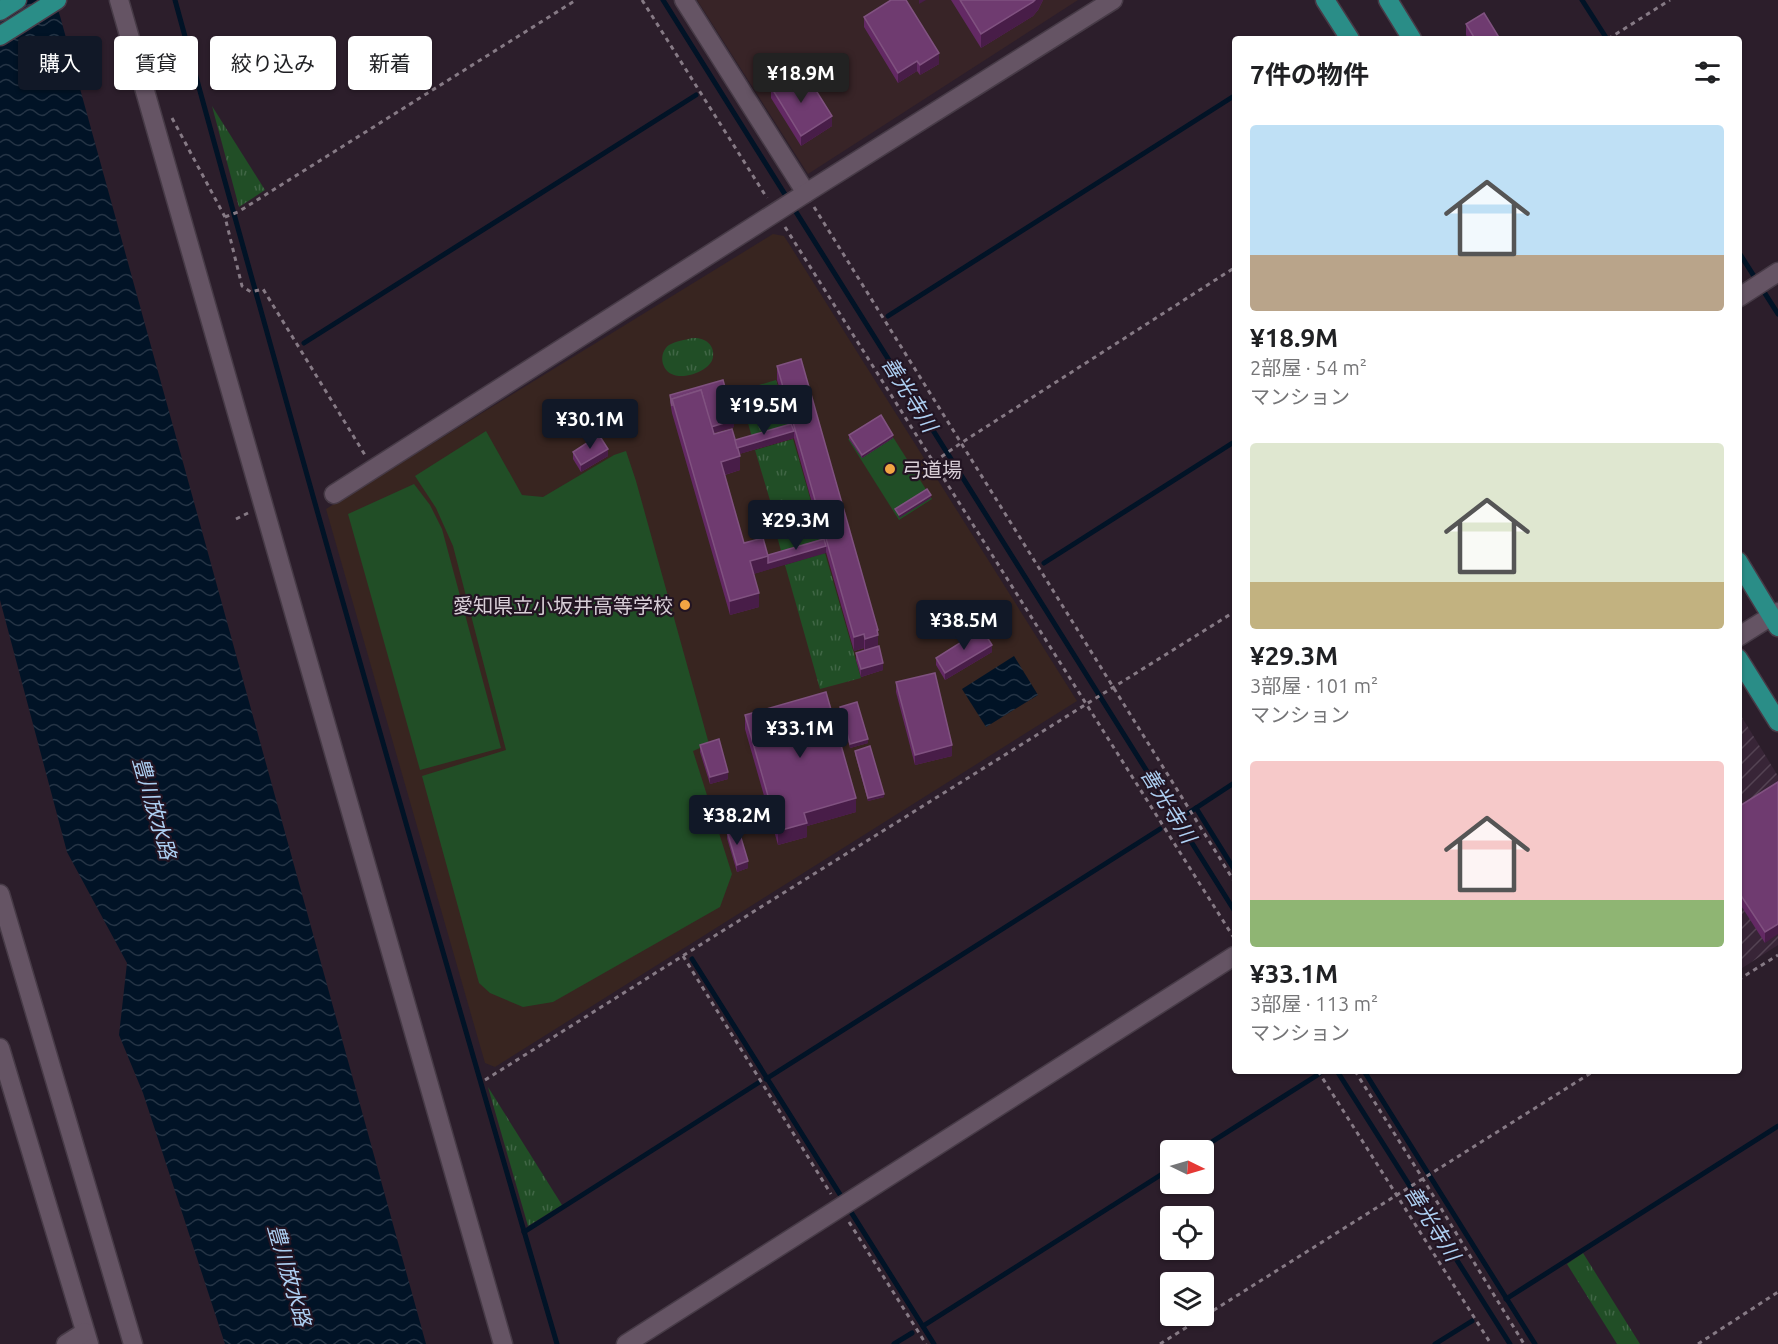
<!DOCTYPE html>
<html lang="ja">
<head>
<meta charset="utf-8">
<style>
  body { margin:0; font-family:Ubuntu,"Noto Sans JP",sans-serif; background:#f2f2f2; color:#202124; height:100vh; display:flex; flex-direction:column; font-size:22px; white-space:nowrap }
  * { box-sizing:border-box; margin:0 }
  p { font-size:20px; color:#757577 }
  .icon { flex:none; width:33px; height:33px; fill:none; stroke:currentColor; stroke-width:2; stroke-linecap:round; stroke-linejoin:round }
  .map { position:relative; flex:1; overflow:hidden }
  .drawer { position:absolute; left:1232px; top:36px; width:510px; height:1038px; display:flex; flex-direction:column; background:#fff; border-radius:6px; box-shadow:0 2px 4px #0004 }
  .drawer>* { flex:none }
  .top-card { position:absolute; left:18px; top:36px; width:570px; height:54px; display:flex; gap:12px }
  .needle { width:39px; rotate:95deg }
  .tools { position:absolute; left:1160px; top:1140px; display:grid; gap:12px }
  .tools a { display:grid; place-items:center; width:54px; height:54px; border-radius:6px; background:#fff; box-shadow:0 2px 4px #0004; font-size:30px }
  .price { position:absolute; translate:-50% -51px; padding:0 14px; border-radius:6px; background:#111827; color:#fff; font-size:20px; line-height:39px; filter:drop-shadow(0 2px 3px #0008) }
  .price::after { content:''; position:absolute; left:50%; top:36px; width:18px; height:14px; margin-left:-9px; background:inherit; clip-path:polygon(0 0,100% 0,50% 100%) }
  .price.on { background:#222; color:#fff }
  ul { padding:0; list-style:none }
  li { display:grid; align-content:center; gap:12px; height:318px; padding:0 18px }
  li span { display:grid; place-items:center; height:186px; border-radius:6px; color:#555 }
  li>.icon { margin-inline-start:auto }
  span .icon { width:108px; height:108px; fill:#fffc; stroke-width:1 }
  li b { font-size:26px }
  h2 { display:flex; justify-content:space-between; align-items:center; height:72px; padding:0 18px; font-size:26px }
  .tag { padding:0 21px; border-radius:6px; background:#fff; box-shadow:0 2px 4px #0004; font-size:21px; line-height:54px }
  .tag.on { background:#111827; color:#fff }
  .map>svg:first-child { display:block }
  .industrial { fill:url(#industrial-furrows) }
  .education { fill:#382520 }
  .medical { fill:#382427 }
  .grass { fill:url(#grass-tufts) }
  .green { fill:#214e26 }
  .water { fill:url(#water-waves) }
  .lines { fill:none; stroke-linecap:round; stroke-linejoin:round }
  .stream { stroke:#011326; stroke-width:5 }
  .minor-casing { stroke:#473b47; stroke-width:21 }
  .trunk-casing { stroke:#473b47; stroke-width:21 }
  .path { stroke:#867a85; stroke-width:3; stroke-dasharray:4.5 4.5; stroke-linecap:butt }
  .minor { stroke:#655464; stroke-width:18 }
  .trunk { stroke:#2a8d87; stroke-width:18 }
  .wall { fill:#632964; fill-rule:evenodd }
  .shaded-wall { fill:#481d48 }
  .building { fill:#6f3b70; stroke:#805280; stroke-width:1.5 }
  .poi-dot { fill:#f3a443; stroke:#221422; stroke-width:2 }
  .labels { text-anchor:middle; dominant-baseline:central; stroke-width:4.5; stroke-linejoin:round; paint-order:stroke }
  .poi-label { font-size:20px; fill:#d8ced7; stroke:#221422; text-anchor:start }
  .water-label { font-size:21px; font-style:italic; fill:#aed0f3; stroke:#221422 }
</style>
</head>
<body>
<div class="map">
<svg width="1778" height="1344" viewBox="0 0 1778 1344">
  <defs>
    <pattern id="industrial-furrows" width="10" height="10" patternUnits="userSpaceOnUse" patternTransform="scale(1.5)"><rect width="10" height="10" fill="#382537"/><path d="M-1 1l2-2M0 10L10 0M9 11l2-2" fill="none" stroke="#544353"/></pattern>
    <pattern id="grass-tufts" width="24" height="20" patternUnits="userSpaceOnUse" patternTransform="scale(1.5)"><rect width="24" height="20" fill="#214e26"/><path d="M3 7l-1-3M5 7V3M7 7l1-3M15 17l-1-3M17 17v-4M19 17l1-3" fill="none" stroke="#406645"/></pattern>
    <pattern id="water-waves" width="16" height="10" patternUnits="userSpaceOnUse" patternTransform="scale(1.5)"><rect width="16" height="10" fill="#011326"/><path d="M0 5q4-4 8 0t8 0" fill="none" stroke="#253445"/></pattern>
  </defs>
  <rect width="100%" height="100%" fill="#2c1e2b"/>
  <g class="industrial">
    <polygon points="1738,711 1778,776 1778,785 1738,810"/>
    <polygon points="1778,791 1778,945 1739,970 1738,816"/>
  </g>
  <polygon class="education" points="773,234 784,236 1077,701 495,1067 485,1063 326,509"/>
  <polygon class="medical" points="697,0 1078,0 808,174"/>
  <g class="grass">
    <polygon points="212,106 265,190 239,207"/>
    <path d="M 692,338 C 704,337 715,344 713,357 C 711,371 685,379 674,375 C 661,371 658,353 669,345 C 676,341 685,340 692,338 Z"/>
    <polygon points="776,380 791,431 753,441 739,391"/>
    <polygon points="793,439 824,546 783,558 772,518 775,517 755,450"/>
    <polygon points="825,553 861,678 820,689 785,565"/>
    <polygon points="488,1087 562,1205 528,1226"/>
    <polygon points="1583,1253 1640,1344 1617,1344 1567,1264"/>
  </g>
  <g class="green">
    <polygon points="881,418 932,499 899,520 848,439"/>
    <polygon points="486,431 522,495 543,497 614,455 626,451 636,481 709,744 693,751 732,874 720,907 553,1002 523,1007 490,993 479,983 422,776 506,750 453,546 436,508 415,476"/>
    <polygon points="414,484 430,505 442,529 501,748 420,770 348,514"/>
  </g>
  <g class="water">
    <polygon points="0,0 55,0 60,16 426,1344 225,1344 143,1093 119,1035 127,963 67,852 0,600"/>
    <polygon points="1014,656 1038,695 986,727 962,689"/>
  </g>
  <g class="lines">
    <g class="stream">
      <path d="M 175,0 C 298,449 426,897 557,1344"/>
      <polyline points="663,0 1234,910"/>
      <polyline points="1582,0 1607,39"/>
      <polyline points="1738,251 1778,314"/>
      <polyline points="888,316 1234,96"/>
      <polyline points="304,343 696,95"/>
      <polyline points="1044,563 1234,442"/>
      <polyline points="1196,808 1234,783"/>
      <polyline points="1177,820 1196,808 1234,869"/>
      <polyline points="692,959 934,1344"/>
      <polyline points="1337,1071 1510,1344"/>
      <polyline points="1364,1071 1535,1344"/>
      <polyline points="766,1079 1160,829"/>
      <polyline points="1199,1150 1319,1074"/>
      <polyline points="524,1232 758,1083"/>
      <polyline points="1506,1299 1778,1126"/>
      <polyline points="923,1326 1170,1169"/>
      <polyline points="894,1344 912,1333"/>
      <polyline points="1435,1344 1472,1321"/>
    </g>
    <defs>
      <g id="minor">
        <polyline points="119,0 503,1344"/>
        <polyline points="684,0 806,193"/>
        <polyline points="1738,298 1778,272"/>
        <polyline points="334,494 806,193 1113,0"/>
        <polyline points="1738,637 1778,612"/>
        <polyline points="0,894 133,1344"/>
        <polyline points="0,1048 89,1344"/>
        <polyline points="66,1344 85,1332"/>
        <polyline points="626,1344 1234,956"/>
      </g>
      <g id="trunk">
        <polyline points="1325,0 1350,39"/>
        <polyline points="1388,0 1412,39"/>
        <polyline points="0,11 17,0"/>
        <polyline points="0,36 57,0"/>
        <polyline points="1738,561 1778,627"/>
        <polyline points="1738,658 1778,722"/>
      </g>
    </defs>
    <use href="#minor" class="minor-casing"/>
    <use href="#trunk" class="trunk-casing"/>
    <g class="path">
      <polyline points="642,0 767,198"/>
      <polyline points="1608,39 1670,0"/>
      <polyline points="172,118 225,217 242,286 251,292 263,289 365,455"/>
      <polyline points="814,207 1234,881"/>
      <polyline points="225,217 238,212 576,0"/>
      <polyline points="785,227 1234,938"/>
      <polyline points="934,462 961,443 1234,268"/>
      <polyline points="236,519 248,513"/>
      <polyline points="683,956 831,1194"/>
      <polyline points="1738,980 1778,955"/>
      <polyline points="1318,1071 1491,1344"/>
      <polyline points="1355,1071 1423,1179 1524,1344"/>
      <polyline points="485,1080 716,935 1234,612"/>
      <polyline points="849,1222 926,1344"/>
      <polyline points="1160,1344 1594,1071"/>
      <polyline points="1698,1344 1778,1292"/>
    </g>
    <use href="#minor" class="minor"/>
    <use href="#trunk" class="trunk"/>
  </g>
  <g class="wall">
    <polygon points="951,0 1043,0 1038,10 1033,16 981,48"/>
    <polygon points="864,17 939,64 920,75 917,71 898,83 864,27"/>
    <polygon points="1466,24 1500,39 1468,39 1466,35"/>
    <polygon points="771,87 803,90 832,126 801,146 771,98"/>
    <path d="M 777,366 L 878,630 L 878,646 L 883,670 L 861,677 L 856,660 L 856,653 L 864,650 L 864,648 L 854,651 L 826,552 L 753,574 L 759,607 L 730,615 L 672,413 L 670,402 L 670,395 L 734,427 L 713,433 L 735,440 L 790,424 L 777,380 ZM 794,438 L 822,539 L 768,555 L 744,543 L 725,475 L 740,470 L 739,454 Z"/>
    <polygon points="849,435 893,438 862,458 849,439"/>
    <polygon points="573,452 608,456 581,472 573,459"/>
    <polygon points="992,652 945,680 936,665 936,658"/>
    <polygon points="896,682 952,756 915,765 896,692"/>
    <polygon points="840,707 868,743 850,748 840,710"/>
    <polygon points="745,715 856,812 807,826 807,837 778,845 745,729"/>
    <polygon points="700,745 728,779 710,784 700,752"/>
    <polygon points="855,751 884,797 868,801 855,754"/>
    <polygon points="1778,782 1765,943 1738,901 1738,807"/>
    <polygon points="727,831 748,868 737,872 727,838"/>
  </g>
  <g class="shaded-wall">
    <polygon points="919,0 926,0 919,4"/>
    <polygon points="1035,0 1043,0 1038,10 1033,16 981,48 981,34"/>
    <polygon points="939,53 939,64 920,75 920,65"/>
    <polygon points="917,61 917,71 898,83 898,73"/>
    <polygon points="832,116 832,126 801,146 801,136"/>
    <polygon points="734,420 734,427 710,434 710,427"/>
    <polygon points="794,431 794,438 736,455 736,448"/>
    <polygon points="893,435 893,438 862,458 862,455"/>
    <polygon points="608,449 608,456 581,472 581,465"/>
    <polygon points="740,456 740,470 721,476 721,462"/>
    <polygon points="931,495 931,498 899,518 899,515"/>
    <polygon points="826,546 826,553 750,575 750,561 768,556"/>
    <polygon points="759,593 759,607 730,615 730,601"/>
    <polygon points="877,630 878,630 878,649 865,653 865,639"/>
    <polygon points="864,634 864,648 854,651 854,637"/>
    <polygon points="992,645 992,652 945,680 945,673"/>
    <polygon points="883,663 883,670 861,677 861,669"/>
    <polygon points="868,739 868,743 850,748 850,744"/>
    <polygon points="952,745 952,756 915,765 915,755"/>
    <polygon points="728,772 728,779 710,784 710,777"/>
    <polygon points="884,794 884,797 868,801 868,798"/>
    <polygon points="856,798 856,812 807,826 807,837 778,845 778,831 804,813"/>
    <polygon points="748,861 748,868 737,872 737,865"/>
    <polygon points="1778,924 1778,934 1765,943 1765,932"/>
  </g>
  <g class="building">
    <polygon points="891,0 906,0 939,53 920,65 917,61 898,73 864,17"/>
    <polygon points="960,0 1035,0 1033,2 981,34"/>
    <polygon points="1484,13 1500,39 1475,39 1466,24"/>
    <polygon points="793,73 803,90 812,84 832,116 801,136 771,87"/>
    <polygon points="801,359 878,630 877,630 878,635 865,639 864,634 854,637 777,366"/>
    <polygon points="723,380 734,420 711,427 701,390 672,399 672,406 670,395"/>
    <polygon points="701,390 714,434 732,429 740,456 721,462 744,543 763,538 768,556 750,561 759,593 730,601 672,399"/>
    <polygon points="881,415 893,435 862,455 849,435"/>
    <polygon points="791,424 794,431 737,448 735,440"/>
    <polygon points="599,435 608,449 581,465 573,452"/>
    <polygon points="927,489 931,495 899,515 895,509"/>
    <polygon points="824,539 826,546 768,563 768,555"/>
    <polygon points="982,629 992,645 945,673 936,658"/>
    <polygon points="879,646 883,663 861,669 856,653"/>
    <polygon points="935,673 952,745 915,755 896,682"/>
    <polygon points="826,692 856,798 804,813 807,823 778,831 745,715"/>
    <polygon points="857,702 868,739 850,744 840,707"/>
    <polygon points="719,739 728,772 710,777 700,745"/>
    <polygon points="870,746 884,794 868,798 855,751"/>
    <polygon points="1778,782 1778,924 1765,932 1738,891 1738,807"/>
    <polygon points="738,828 748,861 737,865 727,831"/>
  </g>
  <g class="poi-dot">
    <circle cx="890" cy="469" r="6"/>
    <circle cx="685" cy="605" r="6"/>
  </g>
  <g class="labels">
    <g class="poi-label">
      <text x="902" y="469">弓道場</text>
      <text x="673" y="605" text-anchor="end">愛知県立小坂井高等学校</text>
    </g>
    <g class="water-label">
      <text transform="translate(910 394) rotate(58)">善光寺川</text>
      <text transform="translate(1169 805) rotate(58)">善光寺川</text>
      <text transform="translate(155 808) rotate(74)">豊川放水路</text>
      <text transform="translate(1433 1223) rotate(58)">善光寺川</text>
      <text transform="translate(290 1275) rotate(74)">豊川放水路</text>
    </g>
  </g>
</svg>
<div class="tools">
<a><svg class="needle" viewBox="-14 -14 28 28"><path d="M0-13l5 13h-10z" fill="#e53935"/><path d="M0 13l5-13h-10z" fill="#757577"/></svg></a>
<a><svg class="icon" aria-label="locate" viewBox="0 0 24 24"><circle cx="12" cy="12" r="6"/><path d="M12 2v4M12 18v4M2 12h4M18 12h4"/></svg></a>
<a><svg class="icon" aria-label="layers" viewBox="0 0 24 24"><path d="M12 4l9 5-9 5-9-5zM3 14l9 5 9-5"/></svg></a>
</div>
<b class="price on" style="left:801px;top:104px">¥18.9M</b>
<b class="price" style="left:764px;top:436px">¥19.5M</b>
<b class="price" style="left:590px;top:450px">¥30.1M</b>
<b class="price" style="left:796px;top:551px">¥29.3M</b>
<b class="price" style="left:964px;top:651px">¥38.5M</b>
<b class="price" style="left:800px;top:759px">¥33.1M</b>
<b class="price" style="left:737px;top:846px">¥38.2M</b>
<div class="top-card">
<a class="tag on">購入</a>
<a class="tag">賃貸</a>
<a class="tag">絞り込み</a>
<a class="tag">新着</a>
</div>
<section class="drawer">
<h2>7件の物件<svg class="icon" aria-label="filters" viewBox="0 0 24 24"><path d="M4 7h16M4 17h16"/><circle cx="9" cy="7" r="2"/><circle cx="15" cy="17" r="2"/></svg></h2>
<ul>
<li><span style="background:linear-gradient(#bfe0f5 70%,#b9a48a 0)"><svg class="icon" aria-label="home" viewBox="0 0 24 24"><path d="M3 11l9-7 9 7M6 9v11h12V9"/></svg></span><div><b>¥18.9M</b><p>2部屋 · 54 m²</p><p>マンション</p></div></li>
<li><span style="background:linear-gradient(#dfe7d0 75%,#c2b280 0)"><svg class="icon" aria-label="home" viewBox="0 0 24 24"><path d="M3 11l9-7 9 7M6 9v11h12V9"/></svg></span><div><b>¥29.3M</b><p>3部屋 · 101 m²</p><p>マンション</p></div></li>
<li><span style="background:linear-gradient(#f6c9c9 75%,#8fb573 0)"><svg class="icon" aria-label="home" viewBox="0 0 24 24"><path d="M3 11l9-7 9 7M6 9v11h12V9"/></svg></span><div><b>¥33.1M</b><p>3部屋 · 113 m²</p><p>マンション</p></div></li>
</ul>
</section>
</div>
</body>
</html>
